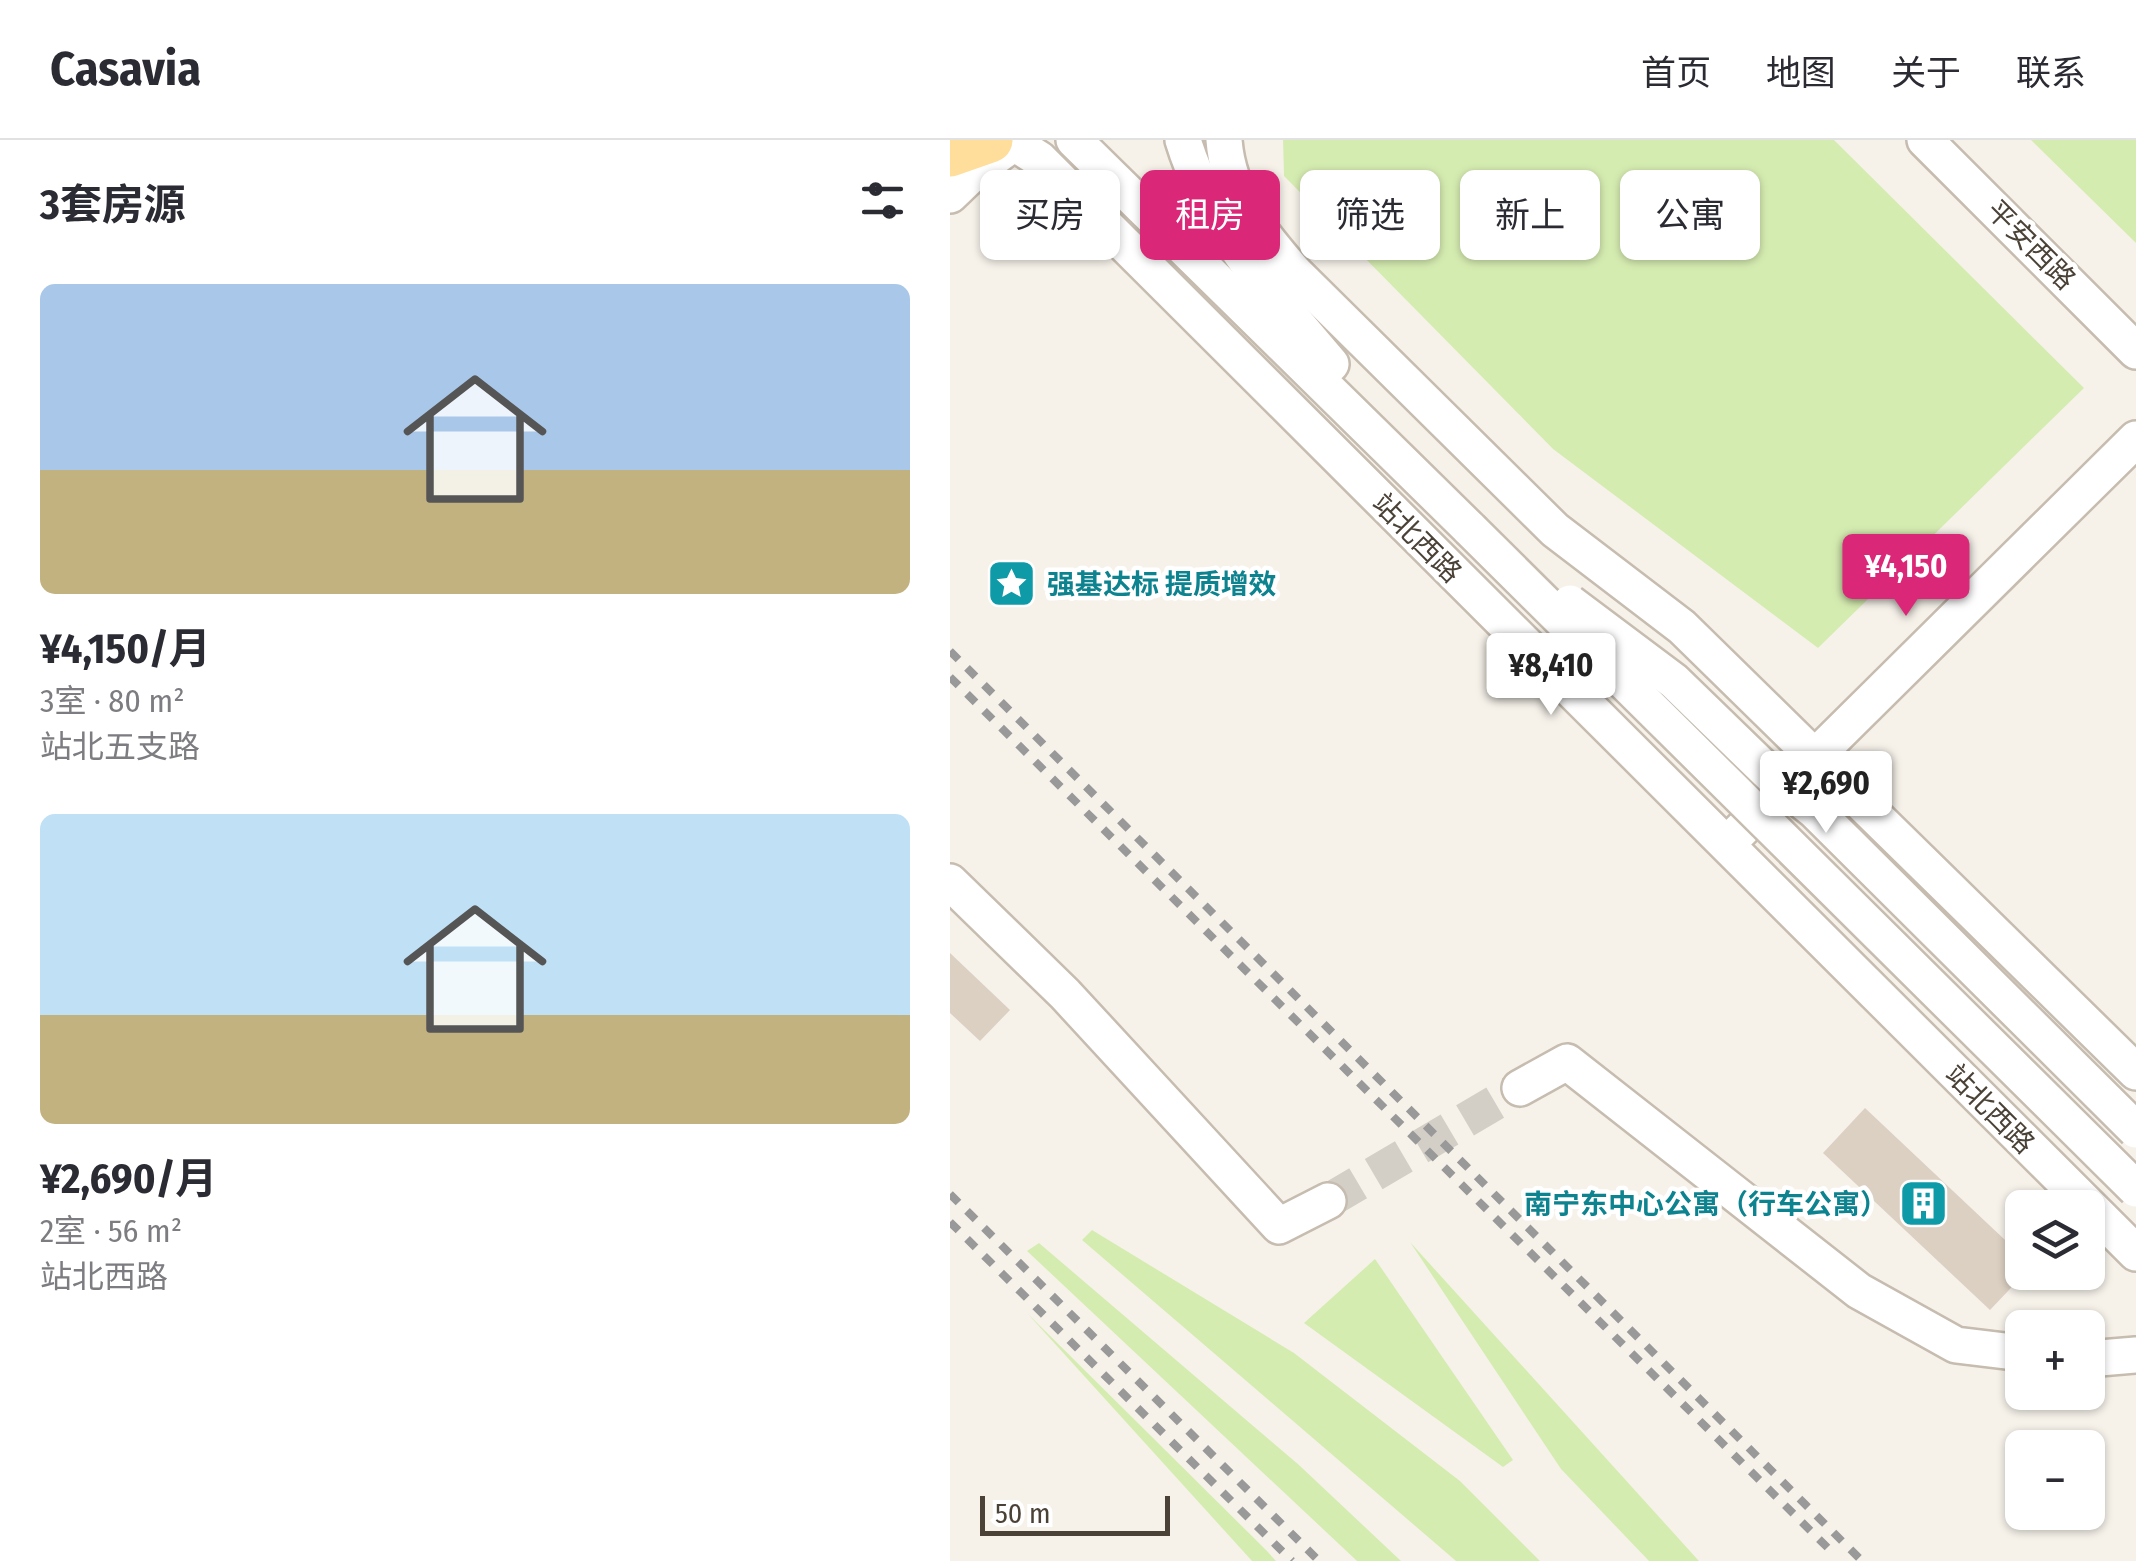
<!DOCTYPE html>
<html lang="zh">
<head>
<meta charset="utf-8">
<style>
  body { margin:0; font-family:"Fira Sans Condensed","Noto Sans SC",sans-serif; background:#f2f2f3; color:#2b2b33; height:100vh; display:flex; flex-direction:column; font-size:38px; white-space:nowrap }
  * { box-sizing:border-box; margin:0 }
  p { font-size:32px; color:#7c7c81 }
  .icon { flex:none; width:55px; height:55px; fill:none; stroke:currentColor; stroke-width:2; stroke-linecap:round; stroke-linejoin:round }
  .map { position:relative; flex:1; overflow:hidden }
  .drawer { display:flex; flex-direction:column; background:#fff; width:950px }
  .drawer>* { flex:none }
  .top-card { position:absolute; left:30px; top:30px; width:950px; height:90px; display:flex; gap:20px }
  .fabs { position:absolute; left:1055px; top:1050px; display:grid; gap:20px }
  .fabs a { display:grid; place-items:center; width:100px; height:100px; border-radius:15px; background:#fff; box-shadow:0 2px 8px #0004; font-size:50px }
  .scale { position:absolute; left:30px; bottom:25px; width:190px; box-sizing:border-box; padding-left:10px; border:5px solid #4b4237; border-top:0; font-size:28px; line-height:35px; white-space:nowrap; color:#4b4237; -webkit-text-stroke:8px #fff; paint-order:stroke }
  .price { position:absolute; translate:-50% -85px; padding:0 22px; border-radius:10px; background:#fff; color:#222; font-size:32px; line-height:65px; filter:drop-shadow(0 2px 5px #0008) }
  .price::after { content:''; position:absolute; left:50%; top:60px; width:30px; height:22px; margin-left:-15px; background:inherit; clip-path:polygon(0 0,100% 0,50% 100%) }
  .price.on { background:#db2777; color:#fff }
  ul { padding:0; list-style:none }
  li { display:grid; align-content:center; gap:20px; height:530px; padding:0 40px }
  li span { display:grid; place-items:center; height:310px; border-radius:15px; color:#555 }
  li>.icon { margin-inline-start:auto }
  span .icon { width:180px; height:180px; fill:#fffc; stroke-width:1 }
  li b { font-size:42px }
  h2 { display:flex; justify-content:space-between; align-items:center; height:120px; padding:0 40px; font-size:42px }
  .pill { padding:0 35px; border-radius:15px; background:#fff; box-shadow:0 2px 8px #0004; font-size:35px; line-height:90px }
  .pill.on { background:#db2777; color:#fff }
  header { display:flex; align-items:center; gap:60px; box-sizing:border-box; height:140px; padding:0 50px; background:#fff; border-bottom:2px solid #e1e1e2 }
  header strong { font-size:48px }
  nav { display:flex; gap:55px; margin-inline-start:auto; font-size:35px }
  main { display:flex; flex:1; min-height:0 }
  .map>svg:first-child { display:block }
  .green { fill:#d5ecb1 }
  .building { fill:#dcd0c2 }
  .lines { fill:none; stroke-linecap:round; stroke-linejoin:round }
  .minor-tunnel { stroke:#d4cfc6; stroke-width:35; stroke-dasharray:35 18; stroke-linecap:butt }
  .minor-casing { stroke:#c6bcaf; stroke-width:40 }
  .major-casing { stroke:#ecbc62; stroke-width:50 }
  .minor { stroke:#fff; stroke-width:35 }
  .major { stroke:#ffdd9b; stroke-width:45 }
  .rail { stroke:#999; stroke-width:8; stroke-dasharray:12 12; stroke-linecap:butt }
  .minor-bridge-casing { stroke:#c6bcaf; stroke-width:40; stroke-linecap:butt }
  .minor-bridge { stroke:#fff; stroke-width:35 }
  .labels { text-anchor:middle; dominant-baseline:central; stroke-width:9; stroke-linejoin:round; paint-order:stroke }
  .street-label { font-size:28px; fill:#4b4237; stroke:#fff }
  .culture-label { font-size:28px; font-weight:bold; fill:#0d838f; stroke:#fff; text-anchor:start }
</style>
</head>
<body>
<header>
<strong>Casavia</strong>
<nav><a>首页</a><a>地图</a><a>关于</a><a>联系</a></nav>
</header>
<main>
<section class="drawer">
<h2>3套房源<svg class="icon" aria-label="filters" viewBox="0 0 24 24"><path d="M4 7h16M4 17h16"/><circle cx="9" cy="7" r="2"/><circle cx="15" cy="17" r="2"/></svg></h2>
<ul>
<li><span style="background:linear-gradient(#a9c7e8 60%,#c2b280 0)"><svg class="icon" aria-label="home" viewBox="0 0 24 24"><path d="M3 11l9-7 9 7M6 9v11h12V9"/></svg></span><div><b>¥4,150/月</b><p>3室 · 80 m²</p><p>站北五支路</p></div></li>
<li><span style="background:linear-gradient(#bfe0f5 65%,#c2b280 0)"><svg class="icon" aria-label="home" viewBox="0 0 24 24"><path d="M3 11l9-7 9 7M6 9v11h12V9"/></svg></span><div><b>¥2,690/月</b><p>2室 · 56 m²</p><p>站北西路</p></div></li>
</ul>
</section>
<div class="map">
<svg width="1186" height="1421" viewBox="0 0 1186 1421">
  <rect width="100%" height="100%" fill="#f6f2ea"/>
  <g class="green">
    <polygon points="333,0 884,0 1134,248 868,508 603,309 334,36"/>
    <polygon points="1081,0 1186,0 1186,103"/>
    <polygon points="142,1090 344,1213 510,1341 590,1421 506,1421 132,1100"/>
    <polygon points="460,1102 749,1421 699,1421 611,1329"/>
    <polygon points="89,1103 349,1325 451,1421 407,1421 77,1111"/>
    <polygon points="425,1119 563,1320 553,1327 354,1183"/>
    <polygon points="77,1173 316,1410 326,1421 302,1421"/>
  </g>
  <g class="building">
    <polygon points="0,813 60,870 30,901 0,873"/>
    <polygon points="915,968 1072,1116 1072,1132 1076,1132 1040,1170 873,1013"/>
  </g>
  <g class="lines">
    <polyline class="minor-tunnel" points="378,1061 570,948"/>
    <defs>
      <g id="minor">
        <polyline points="124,0 520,389"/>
        <path d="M 233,0 C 260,89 322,154 381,224"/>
        <path d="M 274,0 C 278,55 310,93 345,133 L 605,390 L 732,487 L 1186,932"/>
        <polyline points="975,0 1186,211"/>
        <polyline points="33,2 64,3 89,19 1186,1113"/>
        <polyline points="0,55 24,32 64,3"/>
        <polyline points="785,696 1186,299"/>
        <polyline points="0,742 115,854 329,1086 378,1061"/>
        <polyline points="570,948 617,922 909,1151 1006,1205 1072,1213"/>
        <polyline points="1138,1219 1186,1215"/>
      </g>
      <polyline id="major" points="0,14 40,0"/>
    </defs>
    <use href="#minor" class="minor-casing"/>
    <use href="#major" class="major-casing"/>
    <use href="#minor" class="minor"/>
    <use href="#major" class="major"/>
    <g class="rail">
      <polyline points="0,511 912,1421"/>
      <polyline points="0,537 884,1414"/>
      <polyline points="0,1054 369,1421"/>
      <polyline points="0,1082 342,1421"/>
    </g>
    <defs>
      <g id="minor-bridge">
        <polyline points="520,389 1186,1049"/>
        <polyline points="620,463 724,541 827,641 865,671 1186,990"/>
      </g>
    </defs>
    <use href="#minor-bridge" class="minor-bridge-casing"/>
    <use href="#minor-bridge" class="minor-bridge"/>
  </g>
  <defs>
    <symbol id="sight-square" viewBox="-11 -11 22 22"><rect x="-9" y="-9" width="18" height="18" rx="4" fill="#0f9aa8" stroke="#fff"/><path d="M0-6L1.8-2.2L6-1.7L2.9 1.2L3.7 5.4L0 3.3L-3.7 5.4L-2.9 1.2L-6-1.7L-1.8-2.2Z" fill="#fff"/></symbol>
    <symbol id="building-square" viewBox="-11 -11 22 22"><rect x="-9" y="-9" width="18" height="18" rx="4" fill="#0f9aa8" stroke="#fff"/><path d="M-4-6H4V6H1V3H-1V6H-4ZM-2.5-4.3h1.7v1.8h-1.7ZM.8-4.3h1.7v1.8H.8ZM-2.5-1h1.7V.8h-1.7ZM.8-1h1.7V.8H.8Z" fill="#fff"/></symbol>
  </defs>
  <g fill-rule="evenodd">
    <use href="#sight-square" x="34" y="416" width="55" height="55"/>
    <use href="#building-square" x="946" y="1036" width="55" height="55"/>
  </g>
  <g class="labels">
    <g class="street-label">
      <text transform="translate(1081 105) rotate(45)">平安西路</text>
      <text transform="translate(467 398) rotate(45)">站北西路</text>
      <text transform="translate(1040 969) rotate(45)">站北西路</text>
    </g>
    <g class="culture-label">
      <text x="97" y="444">强基达标 提质增效</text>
      <text x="938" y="1064" text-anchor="end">南宁东中心公寓（行车公寓）</text>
    </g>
  </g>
</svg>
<div class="fabs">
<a><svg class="icon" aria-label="layers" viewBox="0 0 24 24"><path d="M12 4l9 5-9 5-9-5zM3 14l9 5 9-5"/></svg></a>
<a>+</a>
<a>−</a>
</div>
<div class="scale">50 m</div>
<b class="price on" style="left:956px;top:479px">¥4,150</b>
<b class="price" style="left:601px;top:578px">¥8,410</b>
<b class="price" style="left:876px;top:696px">¥2,690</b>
<div class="top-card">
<a class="pill">买房</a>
<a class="pill on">租房</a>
<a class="pill">筛选</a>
<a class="pill">新上</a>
<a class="pill">公寓</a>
</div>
</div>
</main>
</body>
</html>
